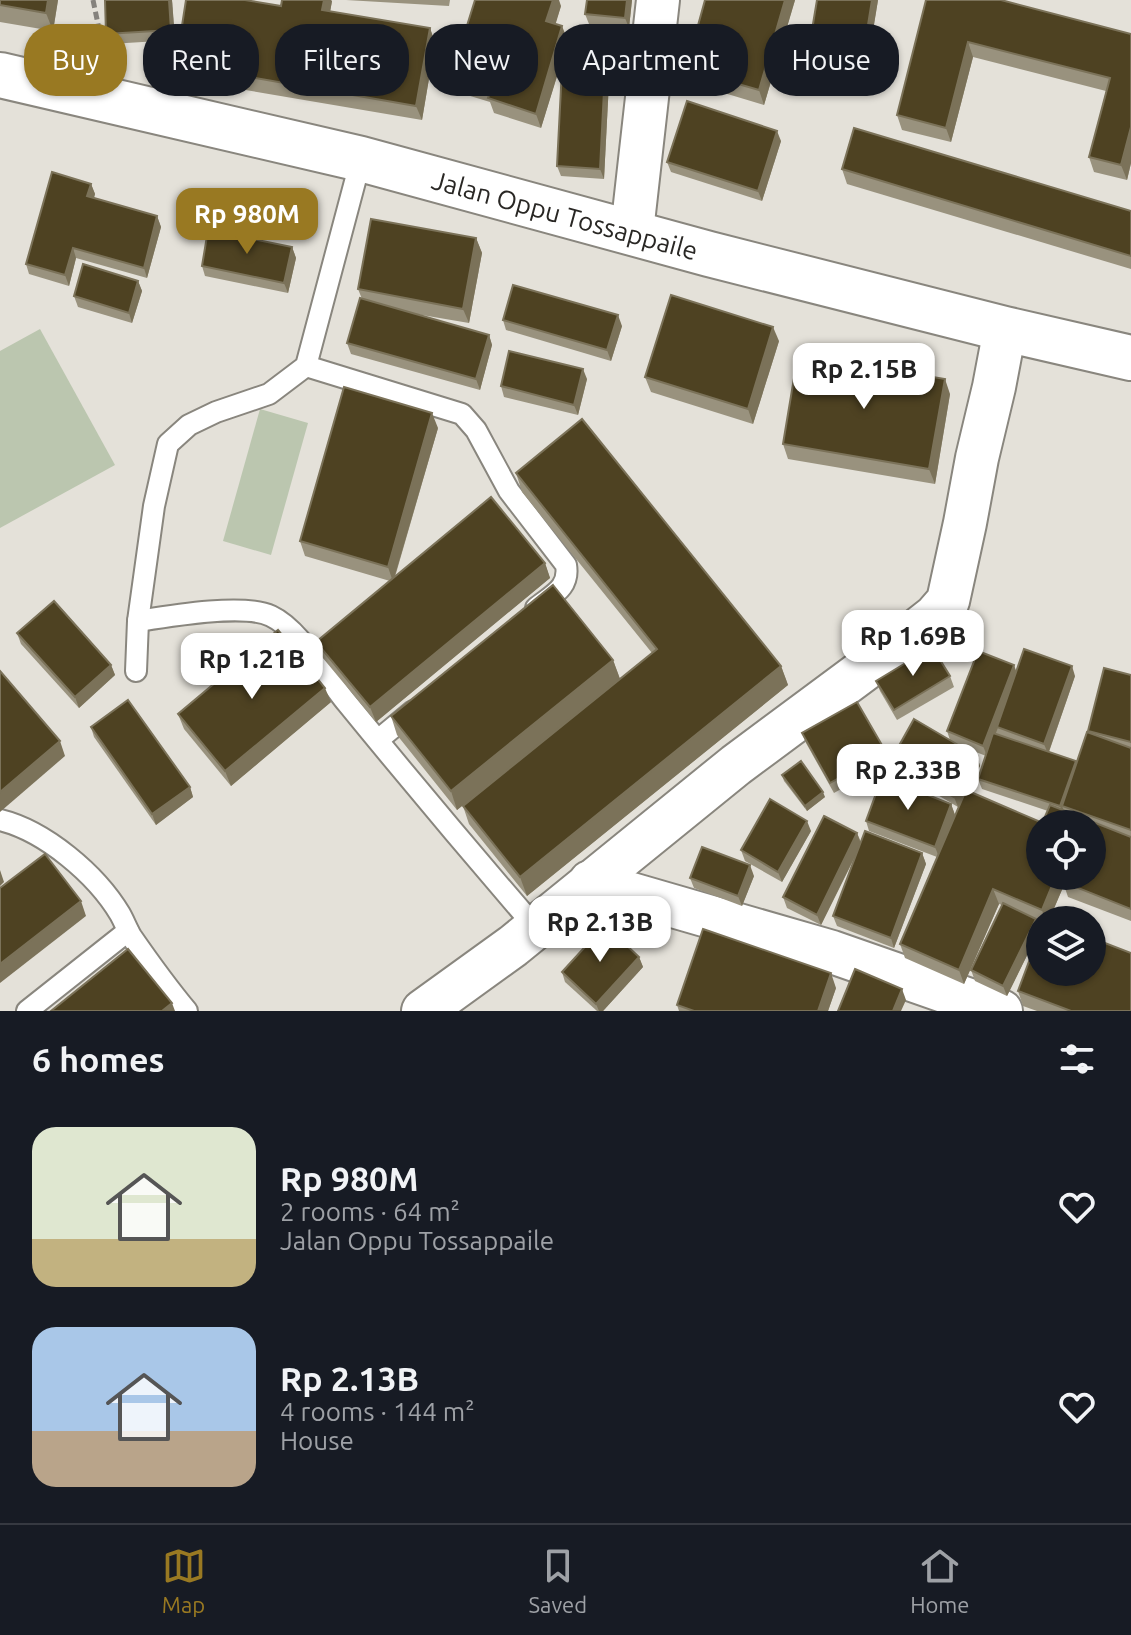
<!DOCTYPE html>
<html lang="en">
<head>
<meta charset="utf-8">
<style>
  body { margin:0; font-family:Ubuntu,sans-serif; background:#242831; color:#f1f3f6; height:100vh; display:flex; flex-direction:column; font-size:30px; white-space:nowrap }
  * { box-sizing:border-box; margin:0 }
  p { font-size:26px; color:#9ea1a6 }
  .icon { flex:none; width:44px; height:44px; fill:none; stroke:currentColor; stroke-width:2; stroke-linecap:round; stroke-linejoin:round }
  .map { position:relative; height:1011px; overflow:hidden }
  .panel { display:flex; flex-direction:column; background:#171b24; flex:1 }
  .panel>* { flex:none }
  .banner { position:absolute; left:24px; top:24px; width:1084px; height:72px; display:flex; gap:16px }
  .buttons { position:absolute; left:1026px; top:810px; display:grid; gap:16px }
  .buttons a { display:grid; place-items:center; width:80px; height:80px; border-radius:50%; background:#171b24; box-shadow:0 2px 6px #0004; font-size:40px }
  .price { position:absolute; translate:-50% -68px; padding:0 18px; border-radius:16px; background:#fff; color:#222; font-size:26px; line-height:52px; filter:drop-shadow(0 2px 4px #0008) }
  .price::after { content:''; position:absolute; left:50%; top:48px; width:24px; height:18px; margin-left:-12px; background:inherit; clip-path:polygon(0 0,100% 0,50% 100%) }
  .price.current { background:#997922; color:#fff }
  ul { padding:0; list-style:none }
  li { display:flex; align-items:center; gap:24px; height:200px; padding:0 32px }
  li span { display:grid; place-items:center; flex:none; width:224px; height:160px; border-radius:24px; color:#555 }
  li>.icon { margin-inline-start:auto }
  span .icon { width:96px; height:96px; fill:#fffc; stroke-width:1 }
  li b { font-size:34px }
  h2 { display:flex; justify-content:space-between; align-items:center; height:96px; padding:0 32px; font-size:34px }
  .pill { padding:0 28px; border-radius:32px; background:#171b24; box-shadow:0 2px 6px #0004; font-size:28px; line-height:72px }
  .pill.current { background:#997922; color:#fff }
  .menu { display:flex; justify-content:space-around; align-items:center; height:112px; border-top:2px solid #363941; background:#171b24; font-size:22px; color:#9ea1a6 }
  .menu a { display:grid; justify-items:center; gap:4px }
  .menu .current { color:#997922 }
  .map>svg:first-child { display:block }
  .green { fill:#bbc6af }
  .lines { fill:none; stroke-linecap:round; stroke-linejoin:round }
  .service-casing { stroke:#89867e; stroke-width:24 }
  .minor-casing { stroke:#89867e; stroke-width:46 }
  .primary-casing { stroke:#89867e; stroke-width:48 }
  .path { stroke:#85827d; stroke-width:5; stroke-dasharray:8 4; stroke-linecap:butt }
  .service { stroke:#fff; stroke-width:20 }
  .minor { stroke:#fff; stroke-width:42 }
  .primary { stroke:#fff; stroke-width:44 }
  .wall { fill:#99927e; fill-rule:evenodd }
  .shaded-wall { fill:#7b7259 }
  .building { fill:#4e4222; stroke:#7b7259; stroke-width:2 }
  .labels { text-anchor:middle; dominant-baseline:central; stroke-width:8; stroke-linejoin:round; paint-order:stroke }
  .street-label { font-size:26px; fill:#292724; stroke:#e4e1d9 }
</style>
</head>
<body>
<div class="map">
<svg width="1131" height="1011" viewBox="0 0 1131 1011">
  <rect width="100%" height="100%" fill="#e4e1d9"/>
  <g class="green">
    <polygon points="40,329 115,465 0,528 0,351"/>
    <polygon points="260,409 308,423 271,555 223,541"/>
  </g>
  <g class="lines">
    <defs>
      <g id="service">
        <path d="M 306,366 L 462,414 L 476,430 L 509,491 L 566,565 C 570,588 552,595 536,608"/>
        <path d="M 138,621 C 169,616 244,603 271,616 C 301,630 325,677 347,703 C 409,779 472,854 536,928"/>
        <polyline points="136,671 138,621 154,506 168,444 189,425 216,412 269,394 306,366 361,159"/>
        <polyline points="378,740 413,711"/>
        <path d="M 0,820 C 45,831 96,874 120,914 C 124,921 127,929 131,936 C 149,962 167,987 187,1011"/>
        <polyline points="27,1011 128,931"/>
      </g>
      <g id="minor">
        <polyline points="632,231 658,0"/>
        <polyline points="590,882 832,952 1001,1011"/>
        <polyline points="423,1011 513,946 736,765 907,638 935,616 948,601 965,523 977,458 994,387 1005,329"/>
      </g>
      <g id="primary">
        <path id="s1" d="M 0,75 L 361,159 L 709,254 L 1005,329 L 1131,358"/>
      </g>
    </defs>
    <use href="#service" class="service-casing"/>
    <use href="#minor" class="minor-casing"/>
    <use href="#primary" class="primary-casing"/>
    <polyline class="path" points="93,0 105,58"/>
    <use href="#service" class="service"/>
    <use href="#minor" class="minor"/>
    <use href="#primary" class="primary"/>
  </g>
  <g class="wall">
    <polygon points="0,0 58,0 53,31 0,22"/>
    <polygon points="105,0 172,0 175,40 110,44 106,34"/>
    <polygon points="346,0 450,0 449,6"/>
    <polygon points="632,0 629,28 589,24 585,14"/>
    <polygon points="705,0 795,0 764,105 691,83 686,69"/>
    <polygon points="878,0 868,61 814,52 810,42"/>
    <polygon points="926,0 1131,34 1131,163 1127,180 1094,172 1089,157 1106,91 973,57 951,142 902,130 897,115"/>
    <polygon points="332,1 330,11 430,28 435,43 422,120 181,79 176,64 281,6"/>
    <polygon points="561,6 555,24 568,41 565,49 610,62 604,179 561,176 557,166 563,56 541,128 494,113 490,102 457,92 451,77"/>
    <polygon points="781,141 762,201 671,172 667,162"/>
    <polygon points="842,169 1131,211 1131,269 847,184"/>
    <polygon points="91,184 95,194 94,198 157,216 161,227 147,278 76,258 69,286 29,274 26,264"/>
    <polygon points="476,238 482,253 469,323 410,313 489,335 492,345 480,390 351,354 347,343 362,299 358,289"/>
    <polygon points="292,247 296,258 288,293 205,276 202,266"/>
    <polygon points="138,281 142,291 132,323 78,307 74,296"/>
    <polygon points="503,320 622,326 611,361 506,330"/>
    <polygon points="779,341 753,424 651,392 645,377"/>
    <polygon points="587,379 578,415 504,397 501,386"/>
    <polygon points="950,394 935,484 788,459 783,444"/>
    <polygon points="438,428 395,577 545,563 550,578 376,722 322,657 316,642 390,581 305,556 300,541"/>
    <polygon points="516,473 781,666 788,685 527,896 469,824 463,806 543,741 457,810 397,735 391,716 613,660 620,679 652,653 522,492"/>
    <polygon points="17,633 111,665 115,675 79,708 21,644"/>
    <path d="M 1017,671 L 1075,676 L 1049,752 L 1077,764 L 1089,733 L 1088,731 L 1131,675 L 1131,921 L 1068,897 L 1064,885 L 1049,920 L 1040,920 L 1040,922 L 1037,920 L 1040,929 L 1007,996 L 975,981 L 971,970 L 1002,905 L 999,904 L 964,984 L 905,958 L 900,944 L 937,857 L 869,831 L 866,821 L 951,804 L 955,815 L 962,799 L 958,807 L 895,770 L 891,760 L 950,740 L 947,731 ZM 956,744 L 986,756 L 978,779 L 982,789 L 1048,811 L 1044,819 L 1046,824 L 1092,824 L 1092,876 L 967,790 L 980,766 L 977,756 Z"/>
    <polygon points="950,676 954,687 897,720 880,691 876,681"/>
    <polygon points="331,702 231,786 184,729 178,714"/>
    <polygon points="91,727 190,787 193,797 156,825 94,737"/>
    <polygon points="802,733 886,752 889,762 834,793 806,743"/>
    <polygon points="782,775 825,797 807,811 784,781"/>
    <polygon points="811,831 782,882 745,861 741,850"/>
    <polygon points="857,833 861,842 922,853 926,864 894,948 837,926 833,916 857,853 821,925 787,908 783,897"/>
    <polygon points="754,876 742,906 694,888 690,878"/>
    <polygon points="639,957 643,967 603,1011 597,1011 565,982 562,972"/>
    <polygon points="836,988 828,1011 679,1011 677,1005"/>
    <polygon points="1018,991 1131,1011 1037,1011 1023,1006"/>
  </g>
  <g class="shaded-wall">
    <polygon points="48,0 58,0 53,31 46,13"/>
    <polygon points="169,0 172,0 175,40 171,30"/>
    <polygon points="324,0 331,0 332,1 328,24 322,10"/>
    <polygon points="553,0 559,0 561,6 552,36 546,21"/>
    <polygon points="627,0 632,0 629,28 625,18"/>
    <polygon points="785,0 795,0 764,105 759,90"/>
    <polygon points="872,0 878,0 868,61 864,50"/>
    <polygon points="562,26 568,41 541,128 536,114"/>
    <polygon points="430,28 435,43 422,120 416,106"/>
    <polygon points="968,42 973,57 951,142 946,128"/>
    <polygon points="606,51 610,62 604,179 600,169"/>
    <polygon points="1131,127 1131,163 1127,180 1121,165"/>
    <polygon points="777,131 781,141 762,201 758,191"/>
    <polygon points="91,184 95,194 91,207 87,196"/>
    <polygon points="157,216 161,227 147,278 144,268"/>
    <polygon points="476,238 482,253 469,323 463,309"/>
    <polygon points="292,247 296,258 288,293 284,283"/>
    <polygon points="73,248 76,258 69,286 65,275"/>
    <polygon points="138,281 142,291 132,323 129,313"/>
    <polygon points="618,315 622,326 611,361 607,350"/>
    <polygon points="773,327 779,341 753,424 748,409"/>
    <polygon points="489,335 492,345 480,390 476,379"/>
    <polygon points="583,369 587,379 578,415 574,405"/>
    <polygon points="945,379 950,394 935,484 929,469"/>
    <polygon points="432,413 438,428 393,582 388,567"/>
    <polygon points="545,563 550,578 376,722 370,707"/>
    <polygon points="613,660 620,679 457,810 451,791"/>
    <polygon points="111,665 115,675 79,708 75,697"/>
    <polygon points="1014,665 1018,676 987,756 983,746"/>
    <polygon points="781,666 788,685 527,896 520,877"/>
    <polygon points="1072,666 1075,676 1048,754 1044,744"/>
    <polygon points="325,688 331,702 231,786 225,771"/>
    <polygon points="60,741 65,756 0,812 0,792"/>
    <polygon points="977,756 980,766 958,807 954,797"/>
    <polygon points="1076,761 1080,772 1062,806 1065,813 1064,817 1060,806"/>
    <polygon points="190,787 193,797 156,825 152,814"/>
    <polygon points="823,792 825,797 807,811 805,806"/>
    <polygon points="951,804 955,815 939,857 935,847"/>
    <polygon points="807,821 811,831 782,882 778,872"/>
    <polygon points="857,833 861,844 821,925 817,915"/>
    <polygon points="922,853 926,864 894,948 891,938"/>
    <polygon points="750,865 754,876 742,906 738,896"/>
    <polygon points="0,870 4,882 0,886"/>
    <polygon points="1056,876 1068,876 1063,882 1064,885 1049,920 1045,920 1042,910"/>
    <polygon points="993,889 999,904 964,984 959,970"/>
    <polygon points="81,901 86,916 0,983 0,964"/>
    <polygon points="1036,919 1040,929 1007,996 1003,986"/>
    <polygon points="639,957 643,967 603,1011 599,1011 596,1004"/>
    <polygon points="831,973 836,988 828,1011 818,1011"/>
    <polygon points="902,989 906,1000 901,1011 893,1011"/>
    <polygon points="172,1003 175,1011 162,1011"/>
  </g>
  <g class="building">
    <polygon points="0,0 48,0 46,13 0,5"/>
    <polygon points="105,0 169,0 171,30 106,34"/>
    <polygon points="186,0 245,0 281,6 282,0 324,0 322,10 430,28 416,106 176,64"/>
    <polygon points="475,0 553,0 546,21 562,26 536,114 488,98 491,90 451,77"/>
    <polygon points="587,0 627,0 625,18 585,14"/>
    <polygon points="705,0 785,0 759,90 686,69"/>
    <polygon points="817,0 872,0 864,50 810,42"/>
    <polygon points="926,0 1001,0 1131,34 1131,127 1121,165 1089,157 1110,78 968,42 946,128 897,115"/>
    <polygon points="563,49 606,51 600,169 557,166"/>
    <polygon points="687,101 777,131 758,191 667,162"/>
    <polygon points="854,128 1131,211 1131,256 842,169"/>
    <polygon points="52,172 91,184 87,196 157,216 144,268 73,248 65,275 26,264"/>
    <polygon points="371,219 476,238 463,309 358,289"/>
    <polygon points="208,230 292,247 284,283 202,266"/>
    <polygon points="83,264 138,281 129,313 74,296"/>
    <polygon points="513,285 618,315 607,350 503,320"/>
    <polygon points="671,295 773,327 748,409 645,377"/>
    <polygon points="360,298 489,335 476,379 347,343"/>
    <polygon points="509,351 583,369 574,405 501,386"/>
    <polygon points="798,354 945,379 929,469 783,444"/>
    <polygon points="344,387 432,413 388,567 300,541"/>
    <polygon points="582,419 781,666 520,877 463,806 657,649 516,473"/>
    <polygon points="491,497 545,563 370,707 316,642"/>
    <polygon points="553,585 613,660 451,791 391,716"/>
    <polygon points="54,601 111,665 75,697 17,633"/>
    <polygon points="278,630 325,688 225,771 178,714"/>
    <polygon points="932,647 950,676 894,710 876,681"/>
    <polygon points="1024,649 1072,666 1044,744 997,727"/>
    <polygon points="978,651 1014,665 983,746 947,731"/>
    <polygon points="1104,668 1131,675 1131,742 1088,731"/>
    <polygon points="0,671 60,741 0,792"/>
    <polygon points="128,700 190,787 152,814 91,727"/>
    <polygon points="857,702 886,752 830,783 802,733"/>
    <polygon points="914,719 977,756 954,797 891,760"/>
    <polygon points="1087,732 1131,748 1131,830 1062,806"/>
    <polygon points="993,733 1076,761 1060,806 978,779"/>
    <polygon points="801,761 823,792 805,806 782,775"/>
    <polygon points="882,777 951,804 935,847 866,821"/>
    <polygon points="966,790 1045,824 1040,824 1040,876 1056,876 1042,910 993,889 959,970 900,944"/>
    <polygon points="770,799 807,821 778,872 741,850"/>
    <polygon points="1050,805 1131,837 1131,909 1063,882 1065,876 1092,876 1092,824 1056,824 1044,819"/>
    <polygon points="824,816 857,833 817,915 783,897"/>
    <polygon points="865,831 922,853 891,938 833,916"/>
    <polygon points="702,847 750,865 738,896 690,878"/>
    <polygon points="45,854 81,901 0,964 0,888"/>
    <polygon points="1003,903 1036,919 1003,986 971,970"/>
    <polygon points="605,925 639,957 596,1004 562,972"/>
    <polygon points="703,929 831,973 818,1011 694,1011 677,1005"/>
    <polygon points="1040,932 1040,972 1092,972 1092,938 1131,953 1131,1011 1071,1011 1018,991"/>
    <polygon points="128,949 172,1003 162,1011 51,1011"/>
    <polygon points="855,969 902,989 893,1011 838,1011"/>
  </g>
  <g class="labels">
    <g class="street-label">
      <text stroke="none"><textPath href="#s1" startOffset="582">Jalan Oppu Tossappaile</textPath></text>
    </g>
  </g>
</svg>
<div class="buttons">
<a><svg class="icon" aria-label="locate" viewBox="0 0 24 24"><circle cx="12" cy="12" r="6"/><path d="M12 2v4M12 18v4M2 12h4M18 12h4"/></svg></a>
<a><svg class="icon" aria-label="layers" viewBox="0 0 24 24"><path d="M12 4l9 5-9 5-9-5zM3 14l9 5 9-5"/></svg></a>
</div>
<b class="price current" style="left:247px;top:256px">Rp 980M</b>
<b class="price" style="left:864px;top:411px">Rp 2.15B</b>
<b class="price" style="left:913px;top:678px">Rp 1.69B</b>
<b class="price" style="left:252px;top:701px">Rp 1.21B</b>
<b class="price" style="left:908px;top:812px">Rp 2.33B</b>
<b class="price" style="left:600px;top:964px">Rp 2.13B</b>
<div class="banner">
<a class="pill current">Buy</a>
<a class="pill">Rent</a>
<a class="pill">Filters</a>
<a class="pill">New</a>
<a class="pill">Apartment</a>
<a class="pill">House</a>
</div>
</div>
<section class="panel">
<h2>6 homes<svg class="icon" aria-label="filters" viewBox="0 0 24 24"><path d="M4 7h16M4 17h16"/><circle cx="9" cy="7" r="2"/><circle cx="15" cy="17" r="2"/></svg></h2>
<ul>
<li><span style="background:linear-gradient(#dfe7d0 70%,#c2b280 0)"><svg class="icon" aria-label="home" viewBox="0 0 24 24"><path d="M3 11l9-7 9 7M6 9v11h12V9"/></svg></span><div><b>Rp 980M</b><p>2 rooms · 64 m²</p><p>Jalan Oppu Tossappaile</p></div><svg class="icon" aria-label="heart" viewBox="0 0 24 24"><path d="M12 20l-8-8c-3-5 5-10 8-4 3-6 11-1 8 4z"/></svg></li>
<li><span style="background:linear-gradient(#a9c7e8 65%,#b9a48a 0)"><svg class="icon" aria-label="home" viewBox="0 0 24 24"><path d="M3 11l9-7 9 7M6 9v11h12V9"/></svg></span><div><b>Rp 2.13B</b><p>4 rooms · 144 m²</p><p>House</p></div><svg class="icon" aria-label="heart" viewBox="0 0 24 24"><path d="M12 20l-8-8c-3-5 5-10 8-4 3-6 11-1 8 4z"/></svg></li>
</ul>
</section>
<nav class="menu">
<a class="current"><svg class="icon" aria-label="map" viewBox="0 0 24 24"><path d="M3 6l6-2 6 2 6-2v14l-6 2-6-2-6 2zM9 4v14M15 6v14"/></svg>Map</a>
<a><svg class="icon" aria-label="saved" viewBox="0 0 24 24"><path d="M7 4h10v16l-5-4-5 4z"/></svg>Saved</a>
<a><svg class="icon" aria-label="home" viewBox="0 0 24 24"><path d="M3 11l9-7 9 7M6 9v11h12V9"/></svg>Home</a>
</nav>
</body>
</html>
